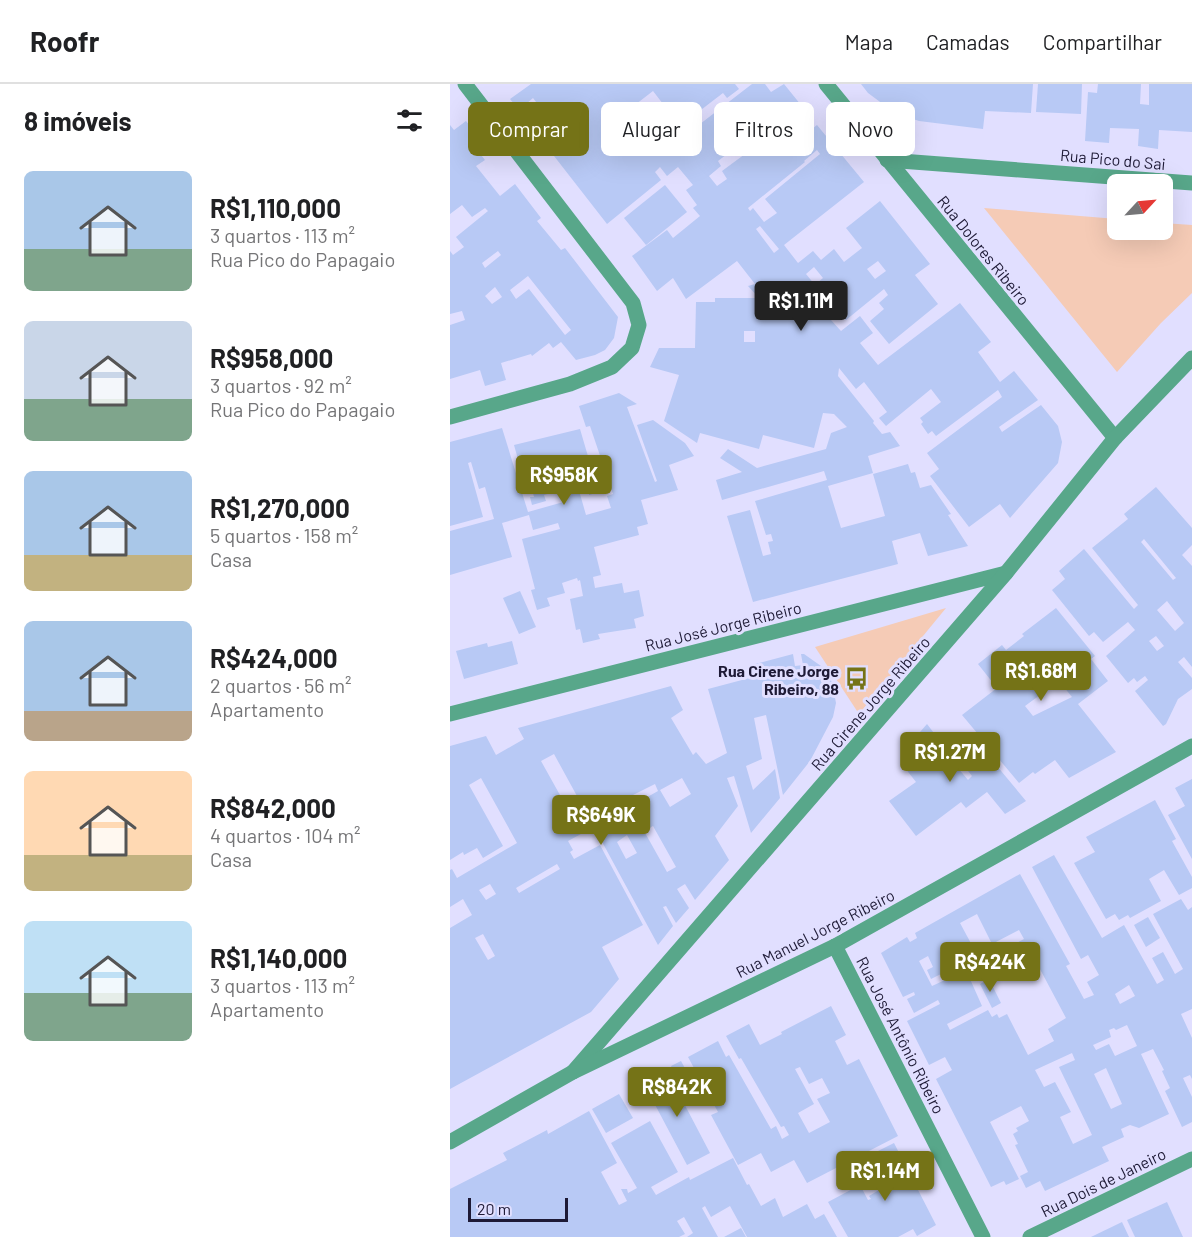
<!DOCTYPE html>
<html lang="pt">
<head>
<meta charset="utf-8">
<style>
  body { margin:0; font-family:Barlow,sans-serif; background:#f6f6f6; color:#202124; height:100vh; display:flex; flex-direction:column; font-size:22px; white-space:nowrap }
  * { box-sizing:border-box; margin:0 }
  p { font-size:20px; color:#757577 }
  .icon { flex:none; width:33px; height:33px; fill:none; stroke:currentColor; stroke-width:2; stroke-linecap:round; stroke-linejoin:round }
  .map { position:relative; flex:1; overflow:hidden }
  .side { display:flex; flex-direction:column; background:#fff; width:450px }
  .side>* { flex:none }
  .hud { position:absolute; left:18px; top:18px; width:570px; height:54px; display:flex; gap:12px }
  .needle { width:39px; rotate:64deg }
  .tools { position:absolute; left:657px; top:90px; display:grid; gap:12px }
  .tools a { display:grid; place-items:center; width:66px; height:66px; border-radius:9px; background:#fff; box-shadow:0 6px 24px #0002; font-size:30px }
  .scale { position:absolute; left:18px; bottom:15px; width:100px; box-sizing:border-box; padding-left:6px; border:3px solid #1e1a36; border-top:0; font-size:16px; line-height:21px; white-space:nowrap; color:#1e1a36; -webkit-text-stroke:4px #e1dfff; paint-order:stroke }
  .price { position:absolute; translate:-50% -51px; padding:0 14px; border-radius:6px; background:#757317; color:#fff; font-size:20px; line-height:39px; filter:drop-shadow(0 2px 3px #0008) }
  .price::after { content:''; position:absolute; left:50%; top:36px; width:18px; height:14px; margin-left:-9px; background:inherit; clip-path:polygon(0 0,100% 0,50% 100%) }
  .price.active { background:#222; color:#fff }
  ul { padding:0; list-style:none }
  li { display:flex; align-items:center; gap:18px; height:150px; padding:0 24px }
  li span { display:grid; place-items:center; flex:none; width:168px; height:120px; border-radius:9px; color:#555 }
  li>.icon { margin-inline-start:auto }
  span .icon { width:72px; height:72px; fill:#fffc; stroke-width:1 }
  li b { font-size:26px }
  h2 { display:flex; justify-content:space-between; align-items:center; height:72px; padding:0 24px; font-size:26px }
  .pill { padding:0 21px; border-radius:9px; background:#fff; box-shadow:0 6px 24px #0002; font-size:21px; line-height:54px }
  .pill.active { background:#757317; color:#fff }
  header { display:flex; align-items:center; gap:36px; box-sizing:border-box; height:84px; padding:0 30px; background:#fff; border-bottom:2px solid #e0e0e0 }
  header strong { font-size:28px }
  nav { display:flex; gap:33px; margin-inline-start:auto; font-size:21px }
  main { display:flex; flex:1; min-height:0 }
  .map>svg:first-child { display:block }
  .green { fill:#f5cbb6 }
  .building { fill:#b8c9f5; fill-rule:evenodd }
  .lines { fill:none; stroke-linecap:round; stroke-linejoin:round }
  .minor { stroke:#58a78a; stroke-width:15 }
  .tertiary { stroke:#58a78a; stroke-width:15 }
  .labels { text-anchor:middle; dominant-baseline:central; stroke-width:6; stroke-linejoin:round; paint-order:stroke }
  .street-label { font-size:16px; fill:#1e1a36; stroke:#e1dfff }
  .poi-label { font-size:16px; font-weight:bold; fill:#1e1a36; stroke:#e1dfff; text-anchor:end }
</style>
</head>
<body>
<header>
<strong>Roofr</strong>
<nav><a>Mapa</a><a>Camadas</a><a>Compartilhar</a></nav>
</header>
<main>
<section class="side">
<h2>8 imóveis<svg class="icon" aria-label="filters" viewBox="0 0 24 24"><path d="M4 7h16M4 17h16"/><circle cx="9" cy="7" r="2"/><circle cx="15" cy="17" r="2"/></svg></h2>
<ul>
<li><span style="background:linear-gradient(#a9c7e8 65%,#7fa58c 0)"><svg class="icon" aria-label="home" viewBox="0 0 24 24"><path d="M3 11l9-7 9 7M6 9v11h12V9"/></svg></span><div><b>R$1,110,000</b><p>3 quartos · 113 m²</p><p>Rua Pico do Papagaio</p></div></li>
<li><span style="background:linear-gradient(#c9d6e8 65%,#7fa58c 0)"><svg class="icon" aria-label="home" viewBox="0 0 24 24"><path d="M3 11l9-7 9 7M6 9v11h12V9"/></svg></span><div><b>R$958,000</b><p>3 quartos · 92 m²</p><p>Rua Pico do Papagaio</p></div></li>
<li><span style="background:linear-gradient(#a9c7e8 70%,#c2b280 0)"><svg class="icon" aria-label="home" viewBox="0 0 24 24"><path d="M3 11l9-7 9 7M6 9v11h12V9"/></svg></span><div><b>R$1,270,000</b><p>5 quartos · 158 m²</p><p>Casa</p></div></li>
<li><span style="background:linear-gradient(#a9c7e8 75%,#b9a48a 0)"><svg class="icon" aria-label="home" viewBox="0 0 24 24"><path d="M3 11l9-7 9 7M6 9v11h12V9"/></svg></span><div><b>R$424,000</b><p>2 quartos · 56 m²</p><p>Apartamento</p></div></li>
<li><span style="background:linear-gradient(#ffd9b3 70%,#c2b280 0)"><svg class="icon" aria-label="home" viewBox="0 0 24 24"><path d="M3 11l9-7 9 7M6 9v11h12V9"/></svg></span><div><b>R$842,000</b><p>4 quartos · 104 m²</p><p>Casa</p></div></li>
<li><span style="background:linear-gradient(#bfe0f5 60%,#7fa58c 0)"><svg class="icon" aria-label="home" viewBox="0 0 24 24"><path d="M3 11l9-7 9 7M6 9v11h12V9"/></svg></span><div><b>R$1,140,000</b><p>3 quartos · 113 m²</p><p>Apartamento</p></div></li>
</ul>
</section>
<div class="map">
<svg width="742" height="1153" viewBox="0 0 742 1153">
  <rect width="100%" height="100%" fill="#e1dfff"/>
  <g class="green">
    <polygon points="534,124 667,135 668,146 712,146 713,139 742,141 742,209 711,239 667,288"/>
    <polygon points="496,524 409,630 365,563"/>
  </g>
  <g class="building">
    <path d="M 81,0 L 285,0 L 289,5 L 277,14 L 273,9 L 230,42 L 203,7 L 181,24 L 214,65 L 249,38 L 250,40 L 302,0 L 315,0 L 321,8 L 334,0 L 351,21 L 314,49 L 311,44 L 268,77 L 271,82 L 259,92 L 267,102 L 277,95 L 272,87 L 337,39 L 349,55 L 367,41 L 414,98 L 334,161 L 348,179 L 363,167 L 371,176 L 384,165 L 394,178 L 412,164 L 396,144 L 430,117 L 480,180 L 465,191 L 488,220 L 439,260 L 420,237 L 434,225 L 429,219 L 438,211 L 434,205 L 396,236 L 367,199 L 373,194 L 364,183 L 356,190 L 365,201 L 352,210 L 358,217 L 363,213 L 368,219 L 373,216 L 386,232 L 381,236 L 391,247 L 410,232 L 423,249 L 410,259 L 428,281 L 510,219 L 541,258 L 528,268 L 550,298 L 564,287 L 588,316 L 549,343 L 552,348 L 591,321 L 608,342 L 612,358 L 608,379 L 560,434 L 550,420 L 519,443 L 480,392 L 489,385 L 477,369 L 552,313 L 548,306 L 486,352 L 482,347 L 478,350 L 471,340 L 473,338 L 470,334 L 491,318 L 481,305 L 436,342 L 429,334 L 437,328 L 414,298 L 406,305 L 389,284 L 388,292 L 424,337 L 423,339 L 432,350 L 440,348 L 450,362 L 418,372 L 423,389 L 378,402 L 391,444 L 435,432 L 423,390 L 458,380 L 461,389 L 465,388 L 470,404 L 481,401 L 501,430 L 498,431 L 518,462 L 478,472 L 470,449 L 442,457 L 448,480 L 303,518 L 277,432 L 300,426 L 313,472 L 321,470 L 318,458 L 323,457 L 321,450 L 316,451 L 305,417 L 377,396 L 374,387 L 272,416 L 266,396 L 292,388 L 270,374 L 278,365 L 307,384 L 376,365 L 381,349 L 397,343 L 384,330 L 373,329 L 364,364 L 313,351 L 309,365 L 250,349 L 247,359 L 214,337 L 229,291 L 200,283 L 209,264 L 245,264 L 246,218 L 265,218 L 265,214 L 309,214 L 298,202 L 305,200 L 287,177 L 236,215 L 223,194 L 207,207 L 182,172 L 217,146 L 223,154 L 250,132 L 243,124 L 247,121 L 236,106 L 243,101 L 228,83 L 217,92 L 210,83 L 205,88 L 211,96 L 157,140 L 90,54 L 102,44 L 96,37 L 99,35 L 83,14 L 69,26 L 60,15 ZM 180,54 L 184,60 L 170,71 L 166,65 ZM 367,66 L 370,70 L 315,115 L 327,129 L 314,138 L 303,124 L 300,127 L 298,124 L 355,78 L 354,77 ZM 310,142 L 329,165 L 324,169 L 306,145 ZM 428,177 L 436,187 L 425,195 L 417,185 ZM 332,212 L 339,221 L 343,227 L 328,226 L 328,220 ZM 294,247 L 305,247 L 305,258 L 294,258 Z"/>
    <polygon points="411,0 583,0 581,29 535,27 533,45 469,37 445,29 418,9"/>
    <polygon points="588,0 632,0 631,30 586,28"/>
    <polygon points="648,0 691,0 690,20 699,21 699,0 742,0 742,48 709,46 708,65 688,62 689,45 660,44 659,59 635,57 638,8 647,9"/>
    <path d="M 16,37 L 28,52 L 21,58 L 35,76 L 26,82 L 50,112 L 65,100 L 91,134 L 87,137 L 111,166 L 115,164 L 168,233 L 164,254 L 155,266 L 145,271 L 126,276 L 111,258 L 103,264 L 99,259 L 82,272 L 81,270 L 51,279 L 56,296 L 35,302 L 30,286 L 0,295 L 0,241 L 15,236 L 12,227 L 0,230 L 0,167 L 3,171 L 14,163 L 6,153 L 38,127 L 35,124 L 22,133 L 12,121 L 0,130 L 0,41 L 4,46 ZM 48,167 L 51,171 L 35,184 L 32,179 ZM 78,192 L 121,246 L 115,251 L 79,205 L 66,215 L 60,206 ZM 45,203 L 52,213 L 42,220 L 35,212 Z"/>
    <polygon points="215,101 237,128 196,161 174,134"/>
    <polygon points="169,309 187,320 177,323 205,398 207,397 187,341 203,336 235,359 244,372 219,381 228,406 191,416 198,440 187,443 189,451 144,463 151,491 143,493 145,504 172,499 174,509 189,506 194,532 184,535 186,544 148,550 150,555 133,559 130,545 126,546 120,515 133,512 130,496 128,497 127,494 112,499 115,509 97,514 100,522 87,526 81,506 85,505 72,455 110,445 108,439 83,446 79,431 52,439 62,473 0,491 0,447 44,435 35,403 29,405 21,378 18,379 33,433 0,442 0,358 52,344 78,428 117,417 114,405 94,411 96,417 82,421 80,413 84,413 82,405 77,407 64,361 130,345 147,403 154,401 155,406 139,411 139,408 130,410 136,431 161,424 157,412 163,410 140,342 136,343 129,322"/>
    <path d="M 706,403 L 742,444 L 742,461 L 732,471 L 742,482 L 742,583 L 734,573 L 728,578 L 742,594 L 742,605 L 728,615 L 716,640 L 713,642 L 685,607 L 698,596 L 695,592 L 687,598 L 684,594 L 678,599 L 656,572 L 685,546 L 678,538 L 653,558 L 644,548 L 639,552 L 602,506 L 615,495 L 609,487 L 634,465 L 684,525 L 688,521 L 642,464 L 678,435 L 674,430 ZM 694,455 L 726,494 L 723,496 L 691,458 ZM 717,517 L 734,539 L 725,547 L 707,526 ZM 706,552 L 714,562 L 707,567 L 699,557 Z"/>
    <polygon points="70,507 86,543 69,550 53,514"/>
    <path d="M 606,524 L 645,572 L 641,575 L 658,597 L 628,620 L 666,668 L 619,694 L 605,676 L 585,690 L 583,688 L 569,699 L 512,631 L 547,604 L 528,580 L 552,561 L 556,566 L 574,552 L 572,550 ZM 609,597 L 622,613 L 583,632 L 575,622 Z"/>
    <polygon points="62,557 68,580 14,595 6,567 37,559 38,563"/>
    <path d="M 343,570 L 345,582 L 353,581 L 351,570 L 354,570 L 371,582 L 382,598 L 386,619 L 383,633 L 360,677 L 333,711 L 316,631 L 304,634 L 312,675 L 296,682 L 303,706 L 325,685 L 330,714 L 301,749 L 284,692 L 277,694 L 288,722 L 265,752 L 279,776 L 245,816 L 235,800 L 227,805 L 239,824 L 226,839 L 216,822 L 213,823 L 223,842 L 208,861 L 144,743 L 208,707 L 205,700 L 161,722 L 157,715 L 135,727 L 144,743 L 118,757 L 123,766 L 120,768 L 124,775 L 150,761 L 193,841 L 152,863 L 169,895 L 141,928 L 0,1005 L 0,844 L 22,831 L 13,815 L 0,823 L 0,786 L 2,785 L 7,794 L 67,759 L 31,694 L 19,701 L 53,762 L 33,774 L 27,764 L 14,771 L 13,768 L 0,776 L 0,662 L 36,652 L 46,671 L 74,655 L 68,644 L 221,602 L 233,626 L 221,634 L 243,671 L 246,668 L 256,680 L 277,669 L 258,605 L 307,592 L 305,580 ZM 104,670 L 133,723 L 120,729 L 91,677 ZM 232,694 L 241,710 L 220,723 L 210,706 ZM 203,742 L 226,783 L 217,788 L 194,747 ZM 177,751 L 187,769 L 176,775 L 167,758 ZM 107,780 L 110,785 L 69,809 L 66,804 ZM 40,800 L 46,810 L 36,816 L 29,806 ZM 33,850 L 45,872 L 38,876 L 25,854 Z"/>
    <polygon points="477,640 510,683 508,684 518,696 522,692 507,673 527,658 576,717 555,730 537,708 516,724 511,718 466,752 439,717 466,698 455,684 474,670 463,656"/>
    <polygon points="742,695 742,775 718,731 735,722 725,704"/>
    <polygon points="705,716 726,755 722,757 742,793 742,804 729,811 714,786 699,795 711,817 680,834 678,831 669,836 665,830 656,835 624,779 645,768 636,753"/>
    <path d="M 604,771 L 652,854 L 674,841 L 707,900 L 714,896 L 702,874 L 713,868 L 725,890 L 733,885 L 703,830 L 731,815 L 738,826 L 742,823 L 742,925 L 731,930 L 742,954 L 742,995 L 740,991 L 733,994 L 742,1013 L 742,1038 L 732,1043 L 715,1007 L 720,1004 L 712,987 L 714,986 L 703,965 L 691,970 L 719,1030 L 689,1044 L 680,1041 L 671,1045 L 674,1053 L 652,1063 L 659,1077 L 595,1107 L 590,1097 L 576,1104 L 570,1092 L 578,1088 L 565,1061 L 568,1060 L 563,1050 L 568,1047 L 566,1044 L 579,1037 L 571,1022 L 540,1038 L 569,1095 L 556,1101 L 554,1097 L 541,1103 L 486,995 L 502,986 L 495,973 L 479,981 L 457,937 L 490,920 L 488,916 L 464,929 L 457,915 L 465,911 L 464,908 L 453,913 L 431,869 L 457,853 L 460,858 L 467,854 L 465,849 L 570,790 L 620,880 L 616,882 L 634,915 L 644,911 L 637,898 L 649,891 L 638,871 L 631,875 L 582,783 ZM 527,830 L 542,860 L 569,846 L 574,855 L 553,866 L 561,883 L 583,872 L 616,934 L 598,945 L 604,957 L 578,971 L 557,930 L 549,934 L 547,930 L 542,933 L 538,926 L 500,946 L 497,940 L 532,922 L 516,886 L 531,878 L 510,839 ZM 478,872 L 483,883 L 477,886 L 481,895 L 491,890 L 495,896 L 482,902 L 469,877 ZM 679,901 L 685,912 L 670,920 L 665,910 ZM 677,941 L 687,962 L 665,972 L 659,960 L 646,966 L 643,961 L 661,953 L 659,946 L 664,944 L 666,946 ZM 622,969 L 625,976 L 609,983 L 642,1051 L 623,1060 L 610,1033 L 621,1028 L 605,998 L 594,1003 L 585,986 ZM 656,984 L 672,1020 L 661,1025 L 644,990 Z"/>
    <polygon points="698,833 710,854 696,863 684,841"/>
    <polygon points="539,895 551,919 542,924 530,900"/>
    <path d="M 381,922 L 396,951 L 385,957 L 397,981 L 409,975 L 448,1052 L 357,1099 L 344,1076 L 321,1088 L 311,1069 L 288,1081 L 261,1031 L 268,1028 L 238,973 L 268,957 L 276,973 L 279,971 L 321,1045 L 326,1042 L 332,1055 L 339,1051 L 334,1042 L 331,1043 L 291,974 L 289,975 L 276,952 L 299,940 L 310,961 L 332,950 L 331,948 ZM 350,983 L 359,1000 L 372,994 L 380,1009 L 367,1015 L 380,1038 L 359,1049 L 348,1029 L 364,1020 L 345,985 Z"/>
    <polygon points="231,977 243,999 233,1005 221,982"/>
    <polygon points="216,985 260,1069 237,1081 202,1015 205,1014 195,997"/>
    <polygon points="169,1010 183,1034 156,1049 142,1025"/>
    <polygon points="139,1027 167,1079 151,1088 169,1121 177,1117 171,1105 177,1105 178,1109 187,1104 161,1059 200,1037 228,1088 201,1103 206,1111 239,1093 240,1096 283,1074 297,1101 299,1100 311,1122 325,1114 333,1133 357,1120 365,1135 374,1130 387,1153 297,1153 280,1122 261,1133 255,1122 252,1124 268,1153 237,1153 243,1149 234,1133 227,1137 235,1150 229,1153 0,1153 0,1105 57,1076 53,1069 97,1046 98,1050"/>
    <polygon points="444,1059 486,1141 467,1152 463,1145 448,1153 398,1153 378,1118 410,1101 418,1116 421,1115 419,1112 434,1103 418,1072"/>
    <polygon points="717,1118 733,1153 685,1153 677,1136"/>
    <polygon points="672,1138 679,1153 641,1153"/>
    <polygon points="291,1144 296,1153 274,1153"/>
  </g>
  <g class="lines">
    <g class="minor">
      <polyline points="376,0 665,354"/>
      <polyline points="437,76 742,99"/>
      <polyline points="0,333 120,300 162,283 182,264 189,241 183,219 15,0"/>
      <polyline points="0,630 556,489"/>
      <polyline points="385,862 533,1153"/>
      <polyline points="580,1153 742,1075"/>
    </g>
    <g class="tertiary">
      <polyline points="123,988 556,489 665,354 742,274"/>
      <polyline points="0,1058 123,988 385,862 742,662"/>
    </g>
  </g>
  <defs>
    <symbol id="bus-bare" viewBox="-9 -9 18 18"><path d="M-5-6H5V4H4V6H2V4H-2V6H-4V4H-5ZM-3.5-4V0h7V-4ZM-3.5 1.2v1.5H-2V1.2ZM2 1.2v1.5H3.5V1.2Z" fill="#757317" stroke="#e1dfff" stroke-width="2.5" paint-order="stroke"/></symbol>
  </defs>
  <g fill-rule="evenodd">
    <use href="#bus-bare" x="390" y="578" width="33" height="33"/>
  </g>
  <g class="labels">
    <g class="street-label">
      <text transform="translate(663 75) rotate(5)">Rua Pico do Sai</text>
      <text transform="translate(534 166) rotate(51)">Rua Dolores Ribeiro</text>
      <text transform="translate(273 542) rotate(-14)">Rua José Jorge Ribeiro</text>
      <text transform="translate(420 619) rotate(-49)">Rua Cirene Jorge Ribeiro</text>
      <text transform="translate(365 849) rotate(-27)">Rua Manuel Jorge Ribeiro</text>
      <text transform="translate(451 951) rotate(63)">Rua José Antônio Ribeiro</text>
      <text transform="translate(653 1098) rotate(-26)">Rua Dois de Janeiro</text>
    </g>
    <g class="poi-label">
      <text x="389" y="586">Rua Cirene Jorge<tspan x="389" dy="18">Ribeiro, 88</tspan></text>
    </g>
  </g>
</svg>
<div class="tools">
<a><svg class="needle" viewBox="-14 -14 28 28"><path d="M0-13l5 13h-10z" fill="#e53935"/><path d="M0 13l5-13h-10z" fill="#757577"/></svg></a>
</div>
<div class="scale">20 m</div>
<b class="price active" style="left:351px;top:248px">R$1.11M</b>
<b class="price" style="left:114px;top:422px">R$958K</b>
<b class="price" style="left:591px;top:618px">R$1.68M</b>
<b class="price" style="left:500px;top:699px">R$1.27M</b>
<b class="price" style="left:151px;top:762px">R$649K</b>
<b class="price" style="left:540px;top:909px">R$424K</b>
<b class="price" style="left:227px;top:1034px">R$842K</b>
<b class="price" style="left:435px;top:1118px">R$1.14M</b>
<div class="hud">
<a class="pill active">Comprar</a>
<a class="pill">Alugar</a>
<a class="pill">Filtros</a>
<a class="pill">Novo</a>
</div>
</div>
</main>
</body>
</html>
